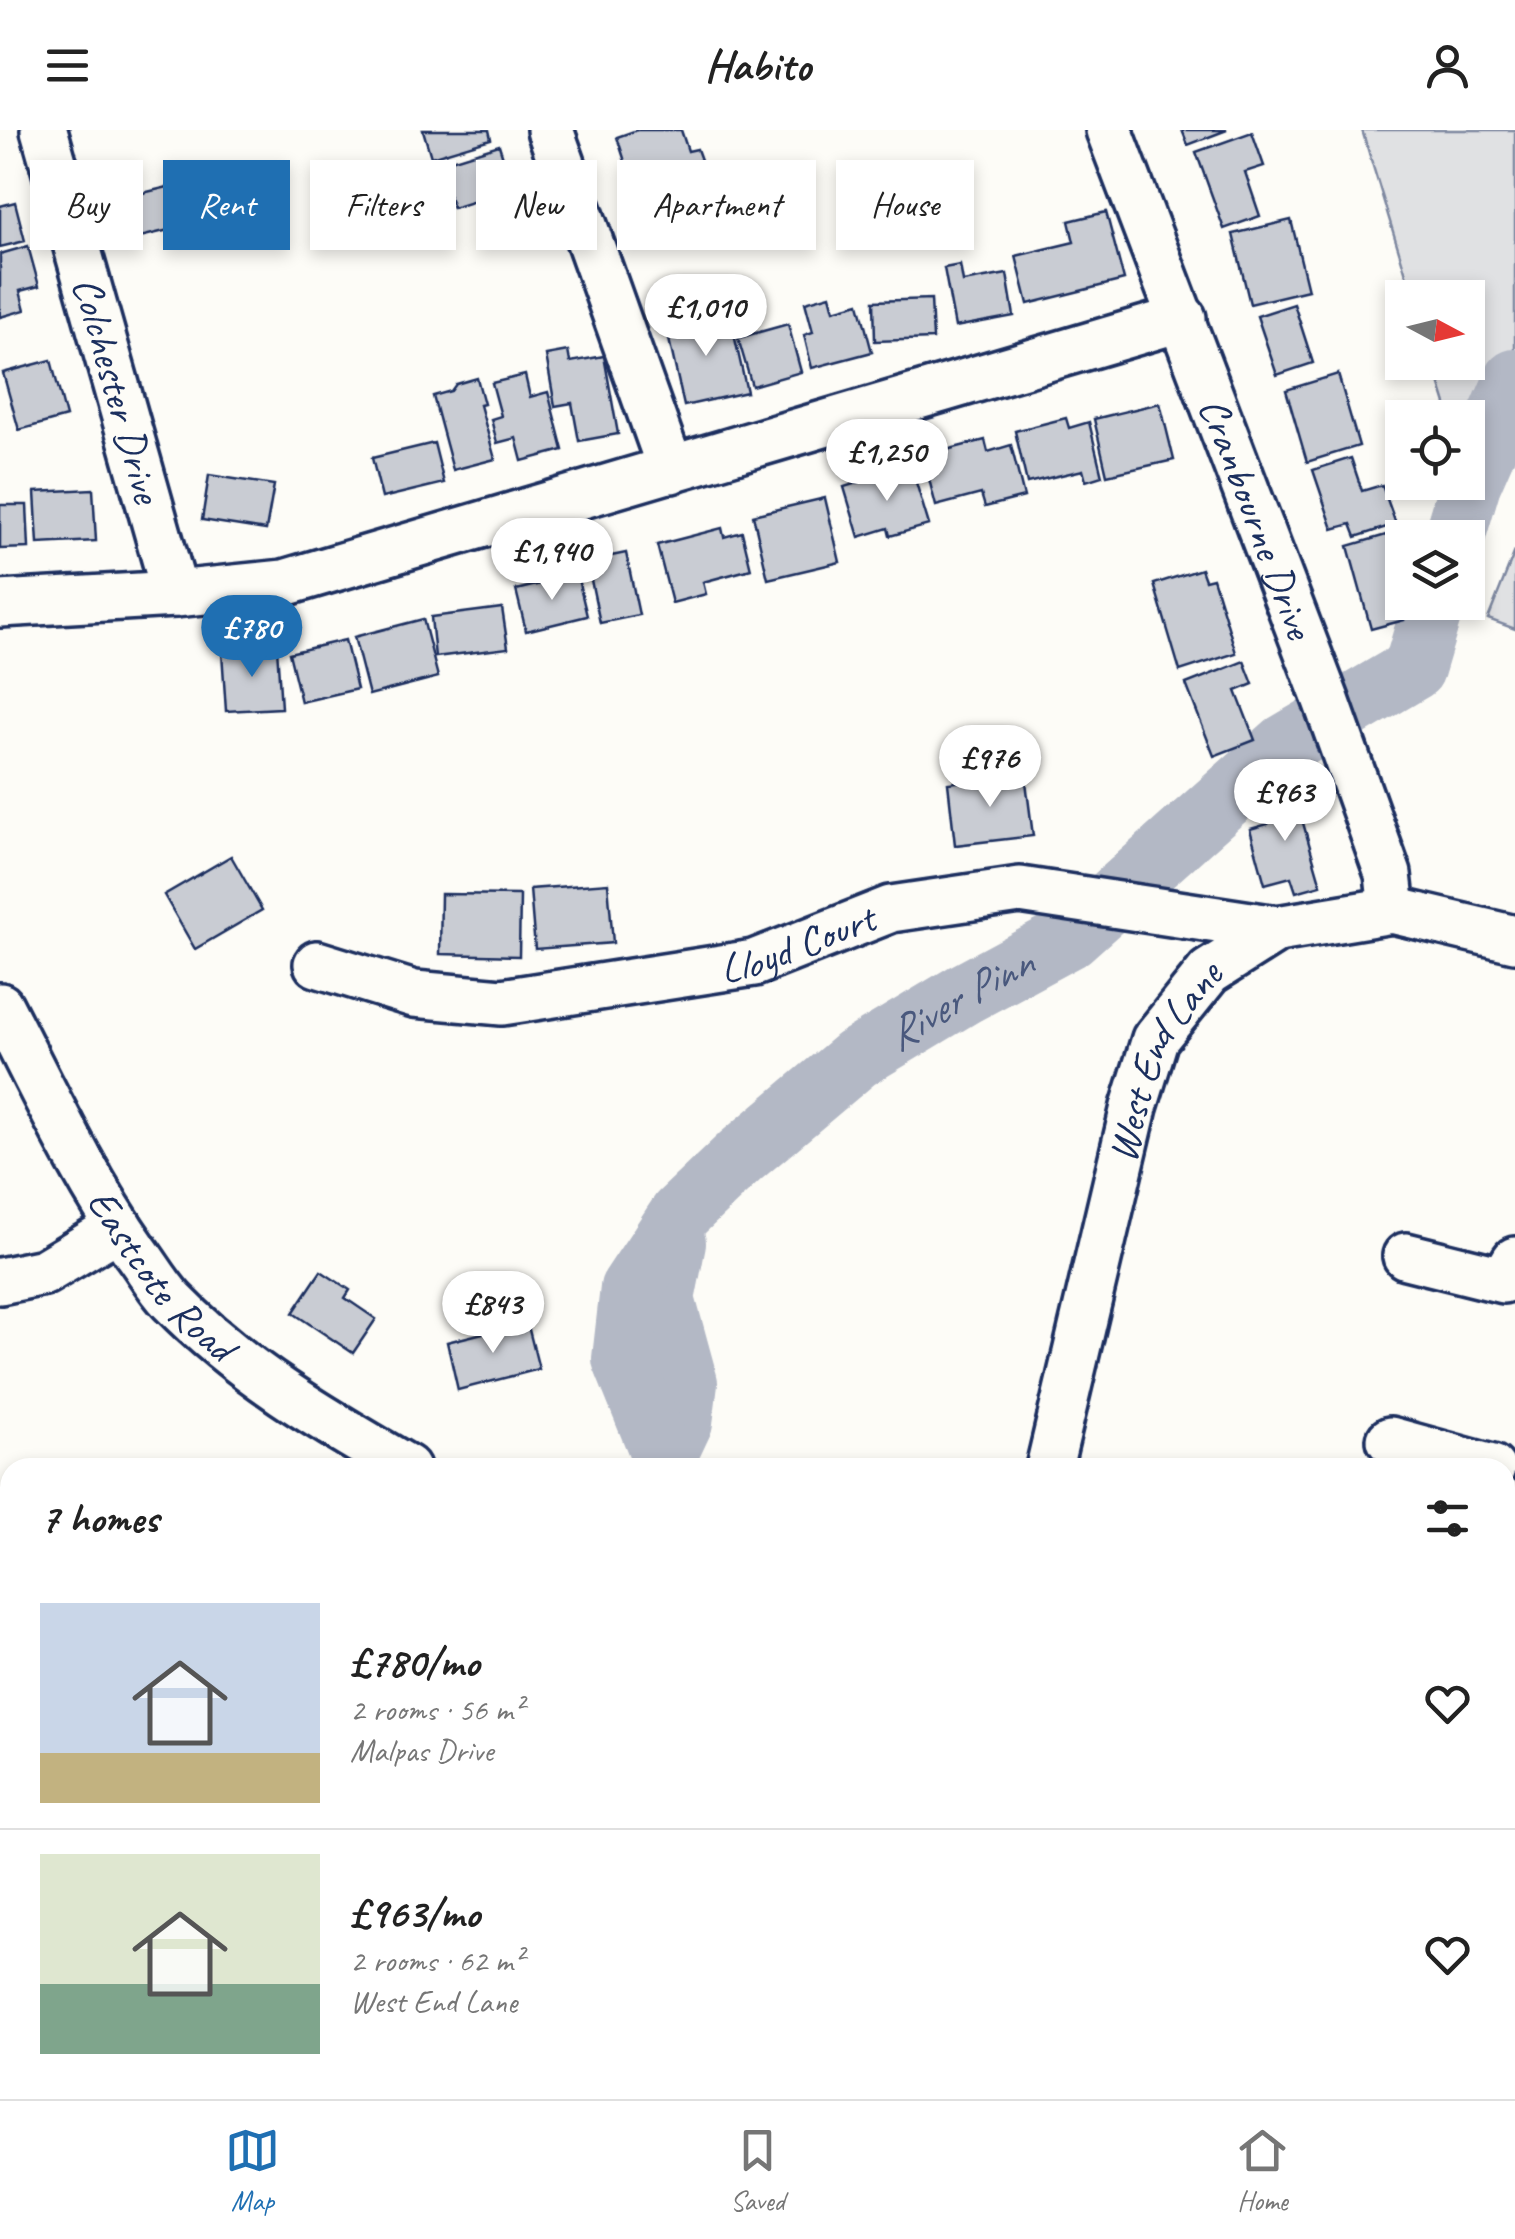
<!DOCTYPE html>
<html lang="en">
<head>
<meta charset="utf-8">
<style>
  body { margin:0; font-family:Caveat,sans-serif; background:#f2f2f2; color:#222; height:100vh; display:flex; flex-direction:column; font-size:38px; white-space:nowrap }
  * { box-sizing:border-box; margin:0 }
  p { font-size:32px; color:#767676 }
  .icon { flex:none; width:55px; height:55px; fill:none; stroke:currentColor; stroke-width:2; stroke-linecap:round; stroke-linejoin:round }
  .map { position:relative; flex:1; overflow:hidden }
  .details { position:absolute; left:0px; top:1328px; width:1515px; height:642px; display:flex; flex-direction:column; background:#fff; border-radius:30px 30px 0 0; box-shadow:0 5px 15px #0003 }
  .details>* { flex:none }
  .top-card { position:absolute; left:30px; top:30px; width:1000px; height:90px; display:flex; gap:20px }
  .needle { width:65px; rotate:97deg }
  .buttons { position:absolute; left:1385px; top:150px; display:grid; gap:20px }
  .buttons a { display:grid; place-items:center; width:100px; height:100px; border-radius:0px; background:#fff; box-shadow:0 5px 15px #0003; font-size:50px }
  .price { position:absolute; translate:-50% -85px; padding:0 22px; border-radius:35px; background:#fff; color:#222; font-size:32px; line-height:65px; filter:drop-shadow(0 2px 5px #0008) }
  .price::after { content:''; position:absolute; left:50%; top:60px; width:30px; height:22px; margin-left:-15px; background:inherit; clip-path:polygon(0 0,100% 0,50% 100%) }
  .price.on { background:#1f6fb2; color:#fff }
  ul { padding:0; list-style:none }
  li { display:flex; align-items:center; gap:30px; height:250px; padding:0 40px }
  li+li { border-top:2px solid #e0e0e0 }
  li span { display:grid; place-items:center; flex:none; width:280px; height:200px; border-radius:0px; color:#555 }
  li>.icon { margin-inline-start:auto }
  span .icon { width:120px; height:120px; fill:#fffc; stroke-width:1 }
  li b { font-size:42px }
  h2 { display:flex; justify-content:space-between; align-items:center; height:120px; padding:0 40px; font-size:42px }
  .pill { padding:0 35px; border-radius:0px; background:#fff; box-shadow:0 5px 15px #0003; font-size:35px; line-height:90px }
  .pill.on { background:#1f6fb2; color:#fff }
  header { display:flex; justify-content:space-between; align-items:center; height:130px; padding:0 40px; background:#fff; font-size:45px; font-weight:800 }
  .tabs { display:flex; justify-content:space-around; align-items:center; height:140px; border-top:2px solid #e0e0e0; background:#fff; font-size:28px; color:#767676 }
  .tabs a { display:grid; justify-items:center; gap:5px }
  .tabs .on { color:#1f6fb2 }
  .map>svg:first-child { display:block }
  .green { fill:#e0e1e3; stroke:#7e88a0; stroke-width:2.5 }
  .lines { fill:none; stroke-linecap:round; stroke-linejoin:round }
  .river { stroke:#b3b8c5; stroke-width:62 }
  .building { fill:#c9ccd3; stroke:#1b2f5e; stroke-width:2.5 }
  .minor-casing { stroke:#1b2f5e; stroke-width:52 }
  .minor { stroke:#fdfcf7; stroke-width:45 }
  .labels { text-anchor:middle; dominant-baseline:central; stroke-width:10; stroke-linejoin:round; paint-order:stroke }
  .street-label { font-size:42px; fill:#1b2f5e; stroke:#fdfcf7 }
  .water-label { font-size:45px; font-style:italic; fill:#49587d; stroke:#fdfcf7 }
</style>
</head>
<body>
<header><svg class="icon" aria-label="menu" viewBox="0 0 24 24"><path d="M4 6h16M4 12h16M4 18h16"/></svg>Habito<svg class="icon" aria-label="person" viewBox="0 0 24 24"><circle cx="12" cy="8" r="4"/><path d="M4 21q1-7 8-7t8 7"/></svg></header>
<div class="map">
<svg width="1515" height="1969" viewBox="0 0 1515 1969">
  <rect width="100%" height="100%" fill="#fdfcf7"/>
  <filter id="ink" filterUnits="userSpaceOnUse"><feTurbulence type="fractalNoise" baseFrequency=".01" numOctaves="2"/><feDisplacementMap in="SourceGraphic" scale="20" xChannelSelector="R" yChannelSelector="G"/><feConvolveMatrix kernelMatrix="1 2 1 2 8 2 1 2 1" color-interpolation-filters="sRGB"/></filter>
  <g filter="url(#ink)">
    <g class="green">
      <polygon points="1362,0 1515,0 1515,251 1470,354 1468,288 1450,287 1433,233 1468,232 1468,168 1413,167"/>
      <polygon points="1515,421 1515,499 1488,489"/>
    </g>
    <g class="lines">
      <g class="river">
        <polyline points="1454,408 1470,354 1515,250"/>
        <polyline points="665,1328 682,1292 687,1253 664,1169 675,1113"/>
        <path id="s1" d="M 667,1338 L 623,1229 L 631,1158 L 680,1084 L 741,1026 L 856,929 L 964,864 L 1070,807 L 1285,615 L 1414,539 L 1434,472"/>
        <polyline points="380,1969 385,1960"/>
      </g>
    </g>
    <g class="building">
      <polygon points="423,0 489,0 491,9 431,27"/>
      <polygon points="637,0 681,0 688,21 697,19 701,30 632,53 617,7"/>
      <polygon points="1182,0 1227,0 1188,15"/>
      <polygon points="1252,2 1264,36 1245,42 1260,86 1224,99 1196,22"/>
      <polygon points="499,15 513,59 453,78 438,34"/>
      <polygon points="172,56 181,97 132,109 122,68"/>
      <polygon points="15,72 25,111 0,117 0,76"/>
      <polygon points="1106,82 1124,150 1028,174 1016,126 1074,112 1069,91"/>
      <polygon points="1291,90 1308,160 1250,174 1233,104"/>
      <polygon points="28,116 39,156 20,161 25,180 0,187 0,124"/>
      <polygon points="960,135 963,152 1007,144 1014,186 955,197 944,138"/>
      <polygon points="830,165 834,180 859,173 872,222 812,238 804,205 813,202 805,172"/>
      <polygon points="931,169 933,209 875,211 874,171"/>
      <polygon points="1294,174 1313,233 1277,245 1257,186"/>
      <polygon points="729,182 747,262 684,276 666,196"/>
      <polygon points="788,194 801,242 752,256 738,208"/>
      <polygon points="568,221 570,232 604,226 618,304 579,311 572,273 555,276 546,225"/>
      <polygon points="51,230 66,287 19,300 3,243"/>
      <polygon points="1338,244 1359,316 1307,332 1286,260"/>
      <polygon points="525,245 530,267 548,262 563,320 522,331 516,308 497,313 491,289 501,286 492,253"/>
      <polygon points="477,248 484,274 480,275 495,329 453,340 433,266 451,261 456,254"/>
      <polygon points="1160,273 1174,330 1107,345 1094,289"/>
      <polygon points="1066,288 1069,298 1089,292 1102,346 1086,351 1083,340 1027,353 1015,301"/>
      <polygon points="985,310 988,322 1011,315 1024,367 985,377 981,364 936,376 923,326"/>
      <polygon points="434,313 444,353 382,368 372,328"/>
      <polygon points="1351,328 1362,361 1382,355 1396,394 1356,407 1351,394 1333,399 1313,340"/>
      <polygon points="911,336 929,395 890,406 888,398 859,407 844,357"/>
      <polygon points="209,345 274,355 266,400 202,390"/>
      <polygon points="93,359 96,411 38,414 35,362"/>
      <polygon points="825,368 840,432 768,449 753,385"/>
      <polygon points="0,375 27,375 29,418 0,419"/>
      <polygon points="722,398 724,407 742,402 751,439 703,452 706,464 672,473 657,415"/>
      <polygon points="1400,401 1402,447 1393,450 1404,490 1371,499 1348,416"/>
      <polygon points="626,423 639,485 600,493 587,431"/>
      <polygon points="1201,439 1205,450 1213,448 1236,523 1180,541 1154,454"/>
      <polygon points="577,445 587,486 526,501 516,460"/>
      <polygon points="502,478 508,518 435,527 431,487"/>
      <polygon points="423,489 438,547 369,565 354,507"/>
      <polygon points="345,510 357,559 301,572 289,523"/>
      <polygon points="277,518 281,578 226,581 222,522"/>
      <polygon points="1244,531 1253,554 1236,561 1255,610 1214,626 1186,554"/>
      <polygon points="1025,644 1033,706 955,715 948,653"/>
      <polygon points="1301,662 1305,677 1299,679 1321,755 1296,762 1291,747 1265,754 1250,699 1268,694 1262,673"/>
      <polygon points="231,726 262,780 195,819 164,765"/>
      <polygon points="608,753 613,813 535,819 530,759"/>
      <polygon points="441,764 520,765 519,826 440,824"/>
      <polygon points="321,1141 350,1160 345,1168 376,1189 353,1223 293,1183"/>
      <polygon points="527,1192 539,1239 458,1260 447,1212"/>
    </g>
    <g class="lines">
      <defs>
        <g id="minor">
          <path id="s2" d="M 44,0 L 175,464"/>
          <polyline points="550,0 671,340"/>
          <path id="s3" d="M 1109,0 L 1326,570 L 1388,744 L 1392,780"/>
          <polyline points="0,474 175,464 284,453 1183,188"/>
          <path id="s4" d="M 317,834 L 414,864 L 502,872 L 754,833 L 891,779 L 1020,760 L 1277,799"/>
          <path id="s5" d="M 0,876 C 43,959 82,1045 136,1122 C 148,1138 158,1156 172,1171 C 240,1241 322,1289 407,1338"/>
          <polyline points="1406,1126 1503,1150 1515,1130"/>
          <polyline points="0,1151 44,1142 119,1097"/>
          <polyline points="1390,1310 1492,1338"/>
          <path id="s6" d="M 1049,1338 L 1134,977 L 1155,909 L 1209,842 L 1277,799 L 1392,780 L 1515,809"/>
          <polyline points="1505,1663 1515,1665"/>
          <polyline points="884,1960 888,1969"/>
          <polyline points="32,1969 40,1960"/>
        </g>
      </defs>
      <use href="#minor" class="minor-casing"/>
      <use href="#minor" class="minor"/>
    </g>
  </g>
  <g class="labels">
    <g class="street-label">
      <text stroke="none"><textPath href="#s2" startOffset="270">Colchester Drive</textPath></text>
      <text stroke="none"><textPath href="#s3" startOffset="415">Cranbourne Drive</textPath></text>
      <text stroke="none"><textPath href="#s4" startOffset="492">Lloyd Court</textPath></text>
      <text stroke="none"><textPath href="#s6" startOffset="425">West End Lane</textPath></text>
      <text stroke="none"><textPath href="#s5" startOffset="315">Eastcote Road</textPath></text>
    </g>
    <g class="water-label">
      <text stroke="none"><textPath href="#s1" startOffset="632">River Pinn</textPath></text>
    </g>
  </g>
</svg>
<div class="buttons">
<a><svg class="needle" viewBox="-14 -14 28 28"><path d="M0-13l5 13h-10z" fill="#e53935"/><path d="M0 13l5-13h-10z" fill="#767676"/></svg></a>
<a><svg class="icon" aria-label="locate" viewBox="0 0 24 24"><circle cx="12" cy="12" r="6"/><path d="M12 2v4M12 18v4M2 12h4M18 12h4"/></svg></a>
<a><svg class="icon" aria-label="layers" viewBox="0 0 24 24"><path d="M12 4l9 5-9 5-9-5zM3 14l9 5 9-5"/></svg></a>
</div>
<b class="price" style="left:706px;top:229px">£1,010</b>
<b class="price" style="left:887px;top:374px">£1,250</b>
<b class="price" style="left:552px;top:473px">£1,940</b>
<b class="price on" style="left:252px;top:550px">£780</b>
<b class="price" style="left:990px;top:680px">£976</b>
<b class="price" style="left:1285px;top:714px">£963</b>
<b class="price" style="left:493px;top:1226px">£843</b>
<div class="top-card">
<a class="pill">Buy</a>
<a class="pill on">Rent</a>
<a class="pill">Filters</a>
<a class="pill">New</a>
<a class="pill">Apartment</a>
<a class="pill">House</a>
</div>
<section class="details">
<h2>7 homes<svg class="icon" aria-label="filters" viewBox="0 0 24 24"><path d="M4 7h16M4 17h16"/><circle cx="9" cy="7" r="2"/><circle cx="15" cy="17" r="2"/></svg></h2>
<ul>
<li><span style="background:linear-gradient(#c9d6e8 75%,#c2b280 0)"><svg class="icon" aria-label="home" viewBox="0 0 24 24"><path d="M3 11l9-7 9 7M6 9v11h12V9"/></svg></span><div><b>£780/mo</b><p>2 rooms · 56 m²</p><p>Malpas Drive</p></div><svg class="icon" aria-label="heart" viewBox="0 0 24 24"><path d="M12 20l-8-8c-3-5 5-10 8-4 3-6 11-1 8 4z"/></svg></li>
<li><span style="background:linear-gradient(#dfe7d0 65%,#7fa58c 0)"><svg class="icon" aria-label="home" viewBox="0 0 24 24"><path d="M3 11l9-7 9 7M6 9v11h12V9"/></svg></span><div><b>£963/mo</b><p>2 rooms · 62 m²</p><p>West End Lane</p></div><svg class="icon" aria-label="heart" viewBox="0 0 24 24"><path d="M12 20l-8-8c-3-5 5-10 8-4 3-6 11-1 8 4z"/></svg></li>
</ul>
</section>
</div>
<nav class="tabs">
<a class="on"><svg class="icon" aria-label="map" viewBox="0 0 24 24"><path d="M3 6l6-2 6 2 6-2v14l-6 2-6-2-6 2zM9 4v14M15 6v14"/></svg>Map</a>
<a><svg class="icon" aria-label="saved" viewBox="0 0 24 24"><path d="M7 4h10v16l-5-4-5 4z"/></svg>Saved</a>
<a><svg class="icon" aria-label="home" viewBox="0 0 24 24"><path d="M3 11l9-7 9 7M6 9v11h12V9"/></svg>Home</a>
</nav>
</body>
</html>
